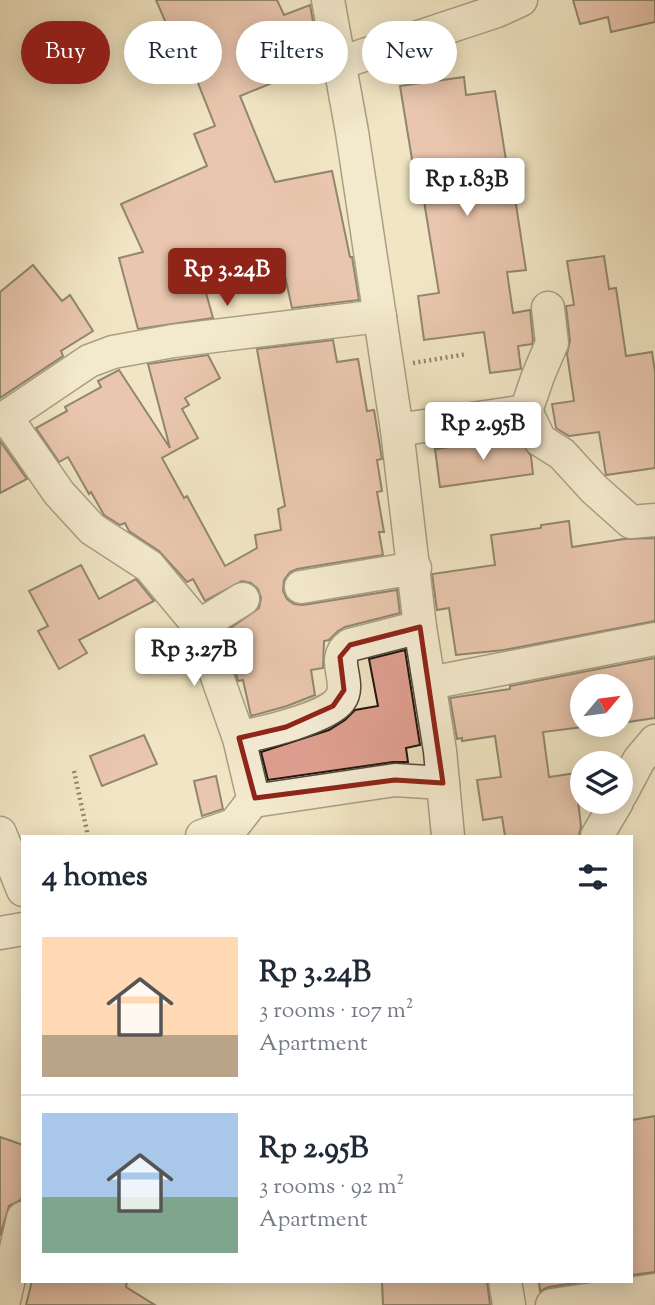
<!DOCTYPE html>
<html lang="en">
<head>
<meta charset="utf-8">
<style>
  body { margin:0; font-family:"Sorts Mill Goudy",serif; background:#f2f2f3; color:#1f2937; height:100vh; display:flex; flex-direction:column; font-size:26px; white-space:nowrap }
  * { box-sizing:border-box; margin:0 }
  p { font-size:23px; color:#747a83 }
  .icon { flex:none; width:38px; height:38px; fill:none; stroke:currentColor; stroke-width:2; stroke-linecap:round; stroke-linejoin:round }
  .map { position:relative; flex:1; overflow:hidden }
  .panel { position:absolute; left:21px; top:835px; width:612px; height:448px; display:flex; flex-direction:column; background:#fff; border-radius:0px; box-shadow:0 4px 18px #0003 }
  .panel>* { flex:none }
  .banner { position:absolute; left:21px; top:21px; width:614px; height:63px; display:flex; gap:14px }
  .needle { width:46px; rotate:61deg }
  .tools { position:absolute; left:570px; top:674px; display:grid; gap:14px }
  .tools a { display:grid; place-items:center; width:63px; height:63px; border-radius:50%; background:#fff; box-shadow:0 4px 18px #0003; font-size:35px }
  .price { position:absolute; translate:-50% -60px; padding:0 16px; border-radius:7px; background:#fff; color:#222; font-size:23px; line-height:46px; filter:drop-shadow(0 2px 4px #0008) }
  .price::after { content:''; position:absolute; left:50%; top:42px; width:21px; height:16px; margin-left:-10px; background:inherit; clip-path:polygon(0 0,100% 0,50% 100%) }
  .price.active { background:#8f2418; color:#fff }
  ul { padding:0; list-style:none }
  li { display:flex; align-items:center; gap:21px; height:175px; padding:0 21px }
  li+li { border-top:2px solid #e0e1e3 }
  li span { display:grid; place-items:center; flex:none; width:196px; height:140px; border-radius:0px; color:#555 }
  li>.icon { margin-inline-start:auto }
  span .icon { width:84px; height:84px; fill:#fffc; stroke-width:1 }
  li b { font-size:30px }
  h2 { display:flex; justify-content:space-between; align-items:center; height:84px; padding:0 21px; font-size:30px }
  .pill { padding:0 24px; border-radius:32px; background:#fff; box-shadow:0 4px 18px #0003; font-size:24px; line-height:63px }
  .pill.active { background:#8f2418; color:#fff }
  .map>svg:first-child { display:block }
  .building { fill:#e1a092; stroke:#1d150c; stroke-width:2 }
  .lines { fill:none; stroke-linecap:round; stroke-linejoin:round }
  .minor-casing { stroke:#52493a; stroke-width:35 }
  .path { stroke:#1d150c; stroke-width:4.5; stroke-dasharray:2 3.5; stroke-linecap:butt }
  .minor { stroke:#f6eed8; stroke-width:32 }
  .marked { fill:none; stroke:#8f2418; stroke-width:5; stroke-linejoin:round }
</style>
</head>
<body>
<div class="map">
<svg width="655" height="1305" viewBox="0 0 655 1305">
  <rect width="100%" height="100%" fill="#f1e5c3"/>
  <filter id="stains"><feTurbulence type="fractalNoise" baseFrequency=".00286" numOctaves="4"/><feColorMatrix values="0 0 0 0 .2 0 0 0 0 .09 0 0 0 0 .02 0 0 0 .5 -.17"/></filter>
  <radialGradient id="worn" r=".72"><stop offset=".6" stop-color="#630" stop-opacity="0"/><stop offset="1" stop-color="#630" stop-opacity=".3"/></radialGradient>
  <g class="building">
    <polygon points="156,0 277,0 284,15 310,5 315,32 294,40 299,53 270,64 277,81 240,96 275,182 332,171 350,257 352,257 359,300 292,308 281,258 201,275 213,318 138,329 119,258 143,252 121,204 207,166 194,134 215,126 190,63 184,65"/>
    <polygon points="573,0 655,0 655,22 611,32 608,17 580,24"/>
    <polygon points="464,77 466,95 495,91 510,185 513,185 526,270 507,272 513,313 530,310 533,340 532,344 518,346 521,369 490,373 484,332 424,340 418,296 439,293 423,195 418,196 400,86"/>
    <polygon points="604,256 609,289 616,288 626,356 652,352 655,372 655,468 606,475 599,432 569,436 556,428 552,404 574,401 567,354 570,341 566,306 574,305 567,261"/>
    <polygon points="33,265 62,301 70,295 93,331 61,351 63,356 0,398 0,292"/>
    <polygon points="333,340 337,362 358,359 367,411 374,410 382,459 377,460 382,491 377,492 384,532 379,532 383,555 297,569 290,572 284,580 283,591 287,599 294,604 303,605 397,590 400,613 345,627 338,631 329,640 324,641 323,668 311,670 315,695 287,706 251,716 243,680 238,681 225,632 259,608 261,598 258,589 251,583 242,581 205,601 193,579 187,582 159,551 129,531 125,523 120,525 104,515 91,492 89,494 68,457 59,462 36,428 67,411 65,407 101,387 98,381 119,370 170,448 148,364 208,355 220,378 185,398 189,405 182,409 198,438 162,458 184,498 187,496 225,566 257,548 255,535 281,530 278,509 285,506 257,349"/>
    <polygon points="518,437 531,456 533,474 440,487 435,449"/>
    <polygon points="0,441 27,479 0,493"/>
    <polygon points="569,521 572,547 624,539 655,538 655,621 504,650 456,655 449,608 437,610 432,574 495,565 491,535 541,528 541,525"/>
    <polygon points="81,565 99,599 136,579 154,601 79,640 87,653 59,669 38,631 48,626 29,591"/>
    <polygon points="405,650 420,745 406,748 408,762 393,762 268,780 261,752 329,730 345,720 355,710 378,706 369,659"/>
    <polygon points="655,658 655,718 621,723 621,686 583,686 583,724 606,724 543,732 549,777 583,772 583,801 578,801 581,826 579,836 505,836 502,817 483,820 477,780 501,777 495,736 462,741 462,738 457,739 450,698 510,689 510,686"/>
    <polygon points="144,735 157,764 102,786 90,756"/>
    <polygon points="216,776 223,809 202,816 194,781"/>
    <polygon points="655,1116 655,1272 632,1275 632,1120"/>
    <polygon points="0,1137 23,1145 23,1193 21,1200 9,1206 0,1236"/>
    <polygon points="32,1281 127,1281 126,1287 155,1305 26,1305"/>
    <polygon points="382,1281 487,1281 490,1305 383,1305"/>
    <polygon points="539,1281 589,1281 549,1287 540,1291"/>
  </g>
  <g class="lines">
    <defs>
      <g id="minor">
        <polyline points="328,0 352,132 397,430 420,627 440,751 448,836"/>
        <polyline points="340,63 497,11 521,0"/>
        <polyline points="548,308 552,343 538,376 526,411 540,440 562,454 594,489 631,522 655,520"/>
        <path d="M 6,417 L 59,493 L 92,529 L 149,566 L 199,626 L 239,738 C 261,733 327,718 340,700 C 353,682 329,659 350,645 L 420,627"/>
        <polyline points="0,421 89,361 113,352 173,341 380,316"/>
        <polyline points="397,430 526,411"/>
        <polyline points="301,587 415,568"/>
        <polyline points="199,626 243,599"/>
        <polyline points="430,683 655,639"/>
        <polyline points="239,738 252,793 260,800 395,780 443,783"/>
        <polyline points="621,794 639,760 655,741"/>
        <polyline points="0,833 23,890"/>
        <polyline points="202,836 234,825 255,798"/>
        <polyline points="597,836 617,802"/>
        <polyline points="0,933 23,929"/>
        <polyline points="505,1281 509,1305"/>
        <polyline points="3,1305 23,1218"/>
        <polyline points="552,1305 655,1290"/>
      </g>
    </defs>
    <use href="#minor" class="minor-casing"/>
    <g class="path">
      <polyline points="413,363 467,354"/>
      <polyline points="74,771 88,836"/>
    </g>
    <use href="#minor" class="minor"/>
  </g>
  <path d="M0 0H655V1305H0ZM 420,627 L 443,783 L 395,780 L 255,798 L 239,738 L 286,727 L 333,706 L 344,690 L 340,657 L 350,645 Z" fill="#f1e5c3" fill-opacity=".55" fill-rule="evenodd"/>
  <path class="marked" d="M 420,627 L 443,783 L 395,780 L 255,798 L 239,738 L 286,727 L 333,706 L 344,690 L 340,657 L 350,645 Z"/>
  <rect width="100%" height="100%" filter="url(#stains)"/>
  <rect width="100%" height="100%" fill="url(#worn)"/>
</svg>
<div class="tools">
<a><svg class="needle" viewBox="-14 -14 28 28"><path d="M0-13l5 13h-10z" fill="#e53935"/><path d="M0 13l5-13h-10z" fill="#747a83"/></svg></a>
<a><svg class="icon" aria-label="layers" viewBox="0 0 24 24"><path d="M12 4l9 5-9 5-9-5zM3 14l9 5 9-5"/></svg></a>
</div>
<b class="price" style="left:467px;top:218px">Rp 1.83B</b>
<b class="price active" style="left:227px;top:308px">Rp 3.24B</b>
<b class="price" style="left:483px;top:462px">Rp 2.95B</b>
<b class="price" style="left:194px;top:688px">Rp 3.27B</b>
<div class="banner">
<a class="pill active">Buy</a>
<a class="pill">Rent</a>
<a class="pill">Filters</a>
<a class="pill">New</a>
</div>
<section class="panel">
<h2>4 homes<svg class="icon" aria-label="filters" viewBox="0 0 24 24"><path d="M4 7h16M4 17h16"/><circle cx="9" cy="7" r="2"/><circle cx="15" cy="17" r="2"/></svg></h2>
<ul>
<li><span style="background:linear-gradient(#ffd9b3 70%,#b9a48a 0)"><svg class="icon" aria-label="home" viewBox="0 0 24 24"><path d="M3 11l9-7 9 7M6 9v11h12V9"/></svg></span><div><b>Rp 3.24B</b><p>3 rooms · 107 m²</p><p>Apartment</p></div></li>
<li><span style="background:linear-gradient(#a9c7e8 60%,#7fa58c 0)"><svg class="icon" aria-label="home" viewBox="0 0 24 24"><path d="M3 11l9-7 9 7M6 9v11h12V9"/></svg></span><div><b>Rp 2.95B</b><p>3 rooms · 92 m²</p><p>Apartment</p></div></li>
</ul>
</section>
</div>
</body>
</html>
